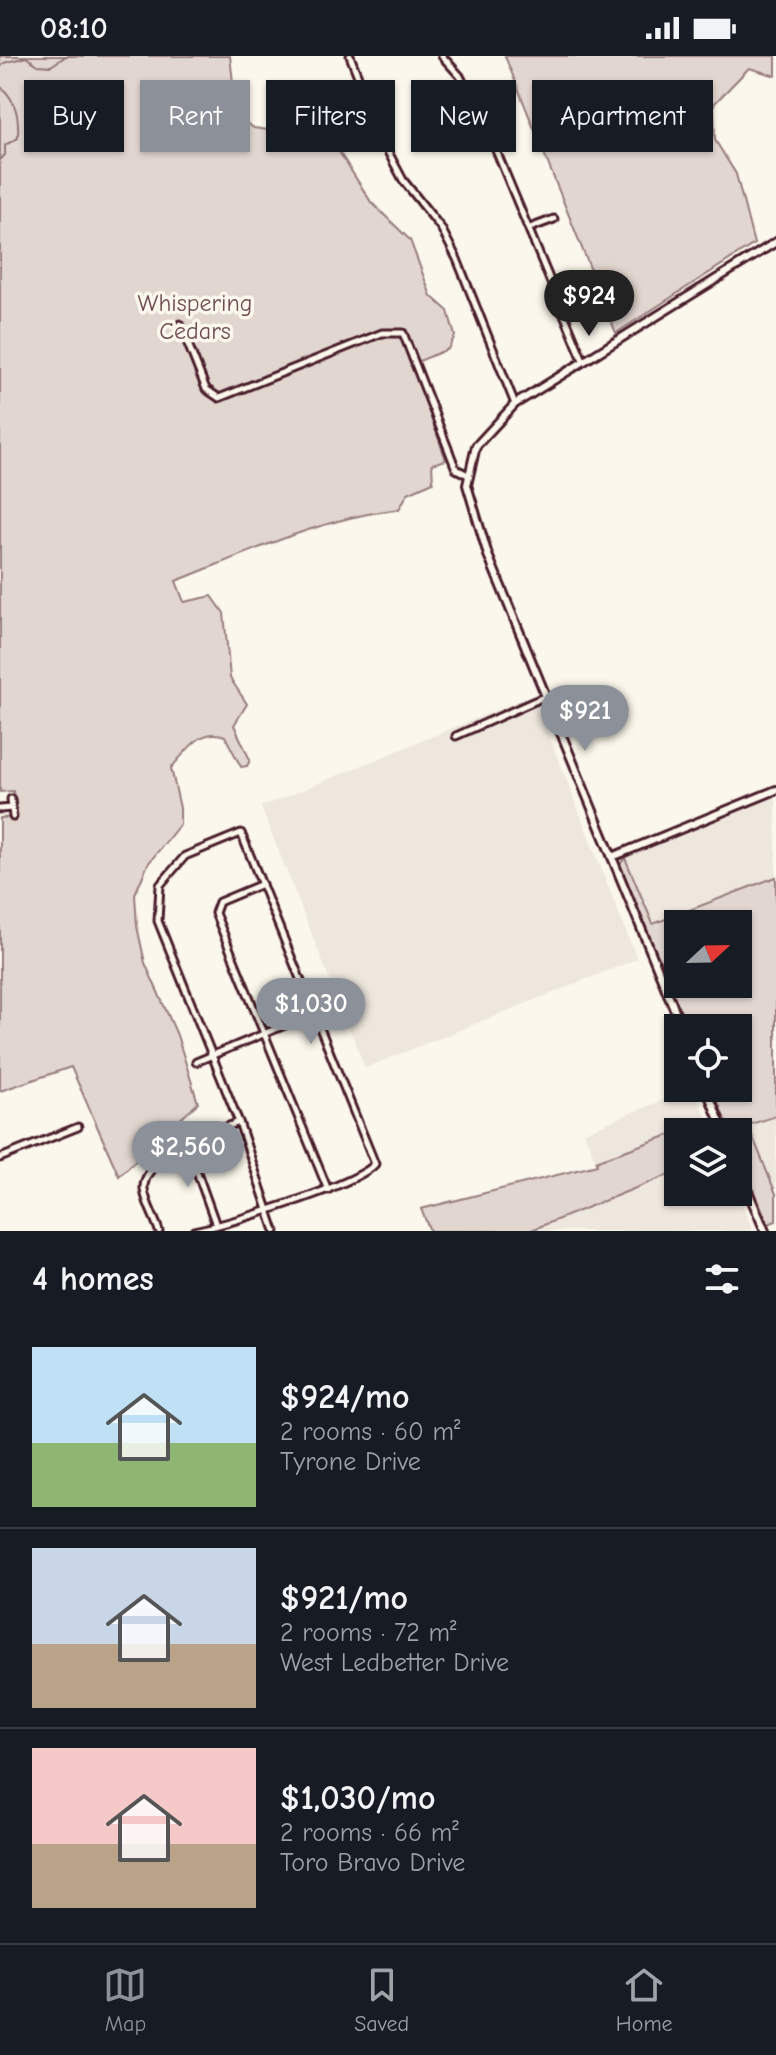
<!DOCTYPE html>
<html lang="en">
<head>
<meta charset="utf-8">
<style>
  body { margin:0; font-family:"Comic Neue",sans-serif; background:#20242c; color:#f1f3f6; height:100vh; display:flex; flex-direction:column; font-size:30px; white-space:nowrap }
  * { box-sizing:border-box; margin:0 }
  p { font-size:26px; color:#9ea1a6 }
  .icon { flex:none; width:44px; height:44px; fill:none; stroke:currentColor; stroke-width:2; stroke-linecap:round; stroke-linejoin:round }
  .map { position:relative; height:1175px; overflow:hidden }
  .details { display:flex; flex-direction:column; background:#171b24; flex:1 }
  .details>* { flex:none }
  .top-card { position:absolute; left:24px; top:24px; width:728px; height:72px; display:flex; gap:16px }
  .needle { width:52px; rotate:68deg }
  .fabs { position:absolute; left:664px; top:854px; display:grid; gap:16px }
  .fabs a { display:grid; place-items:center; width:88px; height:88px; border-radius:0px; background:#171b24; box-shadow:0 2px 6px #0004; font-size:40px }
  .price { position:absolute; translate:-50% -68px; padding:0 18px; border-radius:28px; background:#8c9099; color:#fff; font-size:26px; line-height:52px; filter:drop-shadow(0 2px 4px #0008) }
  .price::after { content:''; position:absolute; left:50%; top:48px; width:24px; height:18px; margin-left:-12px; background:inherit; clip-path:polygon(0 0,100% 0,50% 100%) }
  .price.current { background:#222; color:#fff }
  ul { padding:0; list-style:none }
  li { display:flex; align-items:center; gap:24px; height:200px; padding:0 32px }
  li+li { border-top:2px solid #363941 }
  li span { display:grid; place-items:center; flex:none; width:224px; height:160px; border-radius:0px; color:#555 }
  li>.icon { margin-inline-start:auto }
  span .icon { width:96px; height:96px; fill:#fffc; stroke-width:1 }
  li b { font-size:34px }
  h2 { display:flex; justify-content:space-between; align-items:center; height:96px; padding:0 32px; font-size:34px }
  .chip { padding:0 28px; border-radius:0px; background:#171b24; box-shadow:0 2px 6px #0004; font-size:28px; line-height:72px }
  .chip.current { background:#8c9099; color:#fff }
  .status { display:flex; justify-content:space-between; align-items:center; height:56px; padding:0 40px; background:#171b24; direction:ltr }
  .status svg { height:22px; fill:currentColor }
  .menu { display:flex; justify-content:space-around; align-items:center; height:112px; border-top:2px solid #363941; background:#171b24; font-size:22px; color:#9ea1a6 }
  .menu a { display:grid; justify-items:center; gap:4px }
  .menu .current { color:#8c9099 }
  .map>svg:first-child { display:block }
  .built { fill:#eee7de }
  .green { fill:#e2d7d0; stroke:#967b7e; stroke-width:2; fill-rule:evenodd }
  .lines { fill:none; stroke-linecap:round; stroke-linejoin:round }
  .stream { stroke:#907477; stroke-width:2 }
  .street-casing { stroke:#4a1f2b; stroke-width:11 }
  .secondary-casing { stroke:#4a1f2b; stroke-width:12 }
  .street { stroke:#fbf7ec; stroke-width:5 }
  .secondary { stroke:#fbf7ec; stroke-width:6 }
  .labels { text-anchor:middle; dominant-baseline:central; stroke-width:7; stroke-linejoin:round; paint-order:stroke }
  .park-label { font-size:24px; fill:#704d54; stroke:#fbf7ec }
</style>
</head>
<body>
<div class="status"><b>08:10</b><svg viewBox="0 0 49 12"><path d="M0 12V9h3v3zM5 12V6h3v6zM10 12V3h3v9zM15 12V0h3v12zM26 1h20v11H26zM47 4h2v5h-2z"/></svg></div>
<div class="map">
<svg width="776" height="1175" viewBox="0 0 776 1175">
  <rect width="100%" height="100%" fill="#fbf7ec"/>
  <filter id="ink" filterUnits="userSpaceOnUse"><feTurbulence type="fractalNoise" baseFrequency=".0125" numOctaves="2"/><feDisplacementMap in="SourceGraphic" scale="16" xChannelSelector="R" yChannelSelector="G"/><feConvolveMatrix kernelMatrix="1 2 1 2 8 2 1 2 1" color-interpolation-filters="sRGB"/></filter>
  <g filter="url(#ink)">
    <g class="built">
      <polygon points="533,639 637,903 365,1012 261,751"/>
      <polygon points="776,739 776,821 653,869 625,802"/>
      <polygon points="693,1032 708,1064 596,1105 584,1076"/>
      <polygon points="770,1059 776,1060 776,1138 748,1069"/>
      <polygon points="678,1115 678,1136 737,1136 753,1175 529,1175"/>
    </g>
    <g class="green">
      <path d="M 0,0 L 230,0 L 237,61 L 254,72 L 331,83 L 371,146 L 410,184 L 431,240 L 448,255 L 455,280 L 448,293 L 412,308 L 446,404 L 432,408 L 433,426 L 408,437 L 399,453 C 321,462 248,497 176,525 L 184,546 L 212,540 L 224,557 L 230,622 L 247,648 L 234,669 L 250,704 L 247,710 L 241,711 L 225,680 C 200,671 187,695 171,712 L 180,752 L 180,768 L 148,808 L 135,838 L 137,870 L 145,907 L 177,979 L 198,1047 L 119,1120 L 71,1011 L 0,1035 L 0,762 L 16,761 L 13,735 L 0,736 Z"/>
      <polygon points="505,0 776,0 776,20 749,12 714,48 715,84 736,118 754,188 616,277"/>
      <path d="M 625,802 L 653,868 L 776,821 L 776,1060 L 748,1069 L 776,1138 L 776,1165 L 768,1168 L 738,1095 L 738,1076 L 730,1076 L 712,1032 L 738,1032 L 738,972 L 687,972 L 620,808 ZM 678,868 L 738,868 L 738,928 L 678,928 Z"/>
      <polygon points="678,1076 678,1115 529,1175 430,1175 421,1153 597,1109 596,1105"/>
    </g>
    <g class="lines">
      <g class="stream">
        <polyline points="0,12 4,7 26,1 38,9 51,10 66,0"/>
        <path d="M 0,30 C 17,45 19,61 18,82 L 5,89 L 5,99 L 0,104"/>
      </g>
      <defs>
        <g id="street">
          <polyline points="350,0 386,92 403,124 441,172 457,203 515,348"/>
          <polyline points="442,0 460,20 495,92 583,304"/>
          <polyline points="530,172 554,163"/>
          <polyline points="180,268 206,333 219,342 382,277 403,277 456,413 468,419"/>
          <polyline points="456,680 546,640"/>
          <polyline points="11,743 13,761"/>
          <polyline points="0,753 12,752"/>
          <polyline points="262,828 219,846 215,857 328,1134"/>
          <polyline points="196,1006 314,957"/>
          <polyline points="187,1088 216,1169"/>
          <polyline points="0,1102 78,1071"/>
          <path d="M 159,1175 C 155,1162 145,1146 144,1133 C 142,1100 215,1076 239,1066"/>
          <path d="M 194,1175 C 227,1168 355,1130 375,1108 L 241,777 L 185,800 L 160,829 L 158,865 L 236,1059 L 239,1066 L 275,1175"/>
        </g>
        <g id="secondary">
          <polyline points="612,801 776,734"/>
          <polyline points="682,972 488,499 467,429 476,390 515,348 776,186"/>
          <polyline points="706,1032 724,1076"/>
          <polyline points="738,1112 765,1175"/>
        </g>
      </defs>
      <use href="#street" class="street-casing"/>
      <use href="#secondary" class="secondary-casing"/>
      <use href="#street" class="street"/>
      <use href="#secondary" class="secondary"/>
    </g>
  </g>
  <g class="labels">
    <g class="park-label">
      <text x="195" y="247">Whispering<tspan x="195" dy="28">Cedars</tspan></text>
    </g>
  </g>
</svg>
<div class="fabs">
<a><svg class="needle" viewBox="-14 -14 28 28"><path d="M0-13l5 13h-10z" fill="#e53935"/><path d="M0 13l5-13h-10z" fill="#9ea1a6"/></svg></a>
<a><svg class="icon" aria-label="locate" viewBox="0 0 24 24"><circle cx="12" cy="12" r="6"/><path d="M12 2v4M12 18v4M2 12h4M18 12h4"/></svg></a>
<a><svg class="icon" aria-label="layers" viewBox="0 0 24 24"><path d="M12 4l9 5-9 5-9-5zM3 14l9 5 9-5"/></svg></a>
</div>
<b class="price current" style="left:589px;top:282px">$924</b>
<b class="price" style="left:585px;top:697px">$921</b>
<b class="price" style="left:311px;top:990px">$1,030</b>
<b class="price" style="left:188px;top:1133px">$2,560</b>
<div class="top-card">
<a class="chip">Buy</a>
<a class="chip current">Rent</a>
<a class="chip">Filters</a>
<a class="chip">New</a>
<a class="chip">Apartment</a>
</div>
</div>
<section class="details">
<h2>4 homes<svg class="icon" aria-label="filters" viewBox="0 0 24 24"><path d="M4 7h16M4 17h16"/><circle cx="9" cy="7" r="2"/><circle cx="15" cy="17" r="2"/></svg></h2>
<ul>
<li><span style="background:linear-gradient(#bfe0f5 60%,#8fb573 0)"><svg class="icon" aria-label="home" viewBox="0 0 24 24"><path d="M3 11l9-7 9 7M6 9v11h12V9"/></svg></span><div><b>$924/mo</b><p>2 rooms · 60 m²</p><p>Tyrone Drive</p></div></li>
<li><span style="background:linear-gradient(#c9d6e8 60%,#b9a48a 0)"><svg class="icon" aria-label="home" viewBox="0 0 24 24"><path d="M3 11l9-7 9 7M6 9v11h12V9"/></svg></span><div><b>$921/mo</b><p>2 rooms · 72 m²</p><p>West Ledbetter Drive</p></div></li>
<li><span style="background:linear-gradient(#f6c9c9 60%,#b9a48a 0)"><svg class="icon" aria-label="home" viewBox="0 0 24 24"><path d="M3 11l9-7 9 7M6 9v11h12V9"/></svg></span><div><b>$1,030/mo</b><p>2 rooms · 66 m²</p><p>Toro Bravo Drive</p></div></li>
</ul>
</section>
<nav class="menu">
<a class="current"><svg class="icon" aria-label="map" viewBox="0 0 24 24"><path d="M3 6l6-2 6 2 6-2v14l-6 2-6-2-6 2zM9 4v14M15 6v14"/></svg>Map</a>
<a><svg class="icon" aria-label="saved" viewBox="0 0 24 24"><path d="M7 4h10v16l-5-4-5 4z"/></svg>Saved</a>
<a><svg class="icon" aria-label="home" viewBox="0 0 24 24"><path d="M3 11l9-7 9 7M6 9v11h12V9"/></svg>Home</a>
</nav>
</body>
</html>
